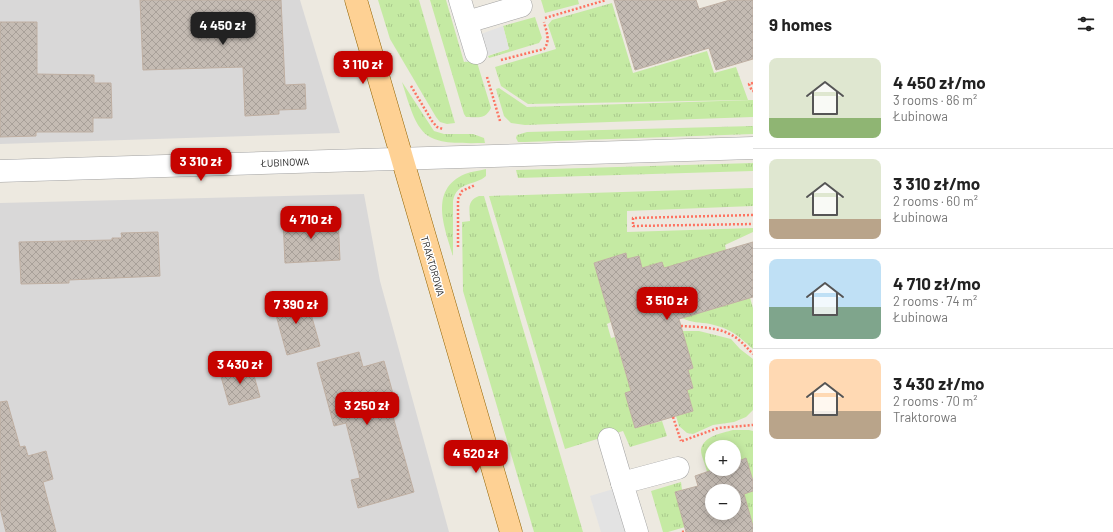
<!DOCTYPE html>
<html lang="en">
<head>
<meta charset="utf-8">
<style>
  body { margin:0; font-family:Barlow,sans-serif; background:#f2f2f2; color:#222; height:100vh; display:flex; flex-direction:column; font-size:15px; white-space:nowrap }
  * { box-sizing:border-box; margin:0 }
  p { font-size:13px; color:#767676 }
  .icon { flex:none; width:22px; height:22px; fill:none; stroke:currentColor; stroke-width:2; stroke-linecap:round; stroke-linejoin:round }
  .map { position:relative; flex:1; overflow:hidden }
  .panel { display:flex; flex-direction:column; background:#fff; width:360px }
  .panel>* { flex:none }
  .tools { position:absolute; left:705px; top:440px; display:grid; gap:8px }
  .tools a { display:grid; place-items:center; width:36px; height:36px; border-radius:50%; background:#fff; box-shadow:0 2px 10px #0003; font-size:20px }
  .price { position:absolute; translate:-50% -34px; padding:0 9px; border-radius:8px; background:#c60300; color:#fff; font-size:13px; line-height:26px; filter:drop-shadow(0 1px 2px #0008) }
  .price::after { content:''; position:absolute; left:50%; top:24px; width:12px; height:9px; margin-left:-6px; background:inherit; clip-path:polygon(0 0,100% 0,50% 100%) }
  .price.selected { background:#222; color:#fff }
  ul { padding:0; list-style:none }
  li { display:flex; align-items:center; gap:12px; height:100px; padding:0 16px }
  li+li { border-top:1px solid #e0e0e0 }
  li span { display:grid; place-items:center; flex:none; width:112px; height:80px; border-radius:8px; color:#555 }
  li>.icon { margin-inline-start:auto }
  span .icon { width:48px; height:48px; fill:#fffc; stroke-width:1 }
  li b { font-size:17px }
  h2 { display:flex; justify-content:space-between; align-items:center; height:48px; padding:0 16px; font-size:17px }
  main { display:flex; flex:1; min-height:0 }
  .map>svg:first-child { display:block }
  .residential { fill:#d9d8d8 }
  .grass { fill:url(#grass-tufts) }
  .parking { fill:#e3e3e3 }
  .building { fill:url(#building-cross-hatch); stroke:#bfafa2; fill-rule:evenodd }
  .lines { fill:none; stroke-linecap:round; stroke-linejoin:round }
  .minor-casing { stroke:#a2a2a2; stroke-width:23 }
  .major-casing { stroke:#926300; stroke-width:23 }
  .path { stroke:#fd7361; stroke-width:2.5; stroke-dasharray:2 2; stroke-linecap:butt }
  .minor { stroke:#fff; stroke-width:22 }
  .major { stroke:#fed194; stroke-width:22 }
  .labels { text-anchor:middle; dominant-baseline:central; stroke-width:3; stroke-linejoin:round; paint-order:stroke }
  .street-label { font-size:10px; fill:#1b1b1b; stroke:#fff }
</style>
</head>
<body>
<main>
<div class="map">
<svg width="753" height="532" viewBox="0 0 753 532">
  <defs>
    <pattern id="grass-tufts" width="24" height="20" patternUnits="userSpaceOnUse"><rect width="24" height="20" fill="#c5eaa3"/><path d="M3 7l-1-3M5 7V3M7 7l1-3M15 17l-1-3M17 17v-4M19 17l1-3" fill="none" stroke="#a9c88c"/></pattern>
    <pattern id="building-cross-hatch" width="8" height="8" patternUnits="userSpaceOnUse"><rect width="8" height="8" fill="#c4bbb3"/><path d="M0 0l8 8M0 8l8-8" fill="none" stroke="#a8a099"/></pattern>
  </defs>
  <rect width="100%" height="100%" fill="#ede9e0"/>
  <g class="residential">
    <polygon points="0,0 300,0 340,133 0,144"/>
    <polygon points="364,194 380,281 449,532 0,532 0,203"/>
  </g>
  <g class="grass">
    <polygon points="378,0 419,0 455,123 447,124 440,122 436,117 390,39"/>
    <path d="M 430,0 L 446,0 L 464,62 L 476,59 L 491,108 C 485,120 478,117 466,117 L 464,114 Z"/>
    <polygon points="541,0 578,0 579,4 545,13"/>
    <polygon points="612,3 633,73 707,51 714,73 736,67 748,100 528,104 501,86 495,67 556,49 548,25 552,20"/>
    <polygon points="535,17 542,38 539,43 489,58 488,56 509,49 503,26"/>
    <path d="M 402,82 L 434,131 L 444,134 L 473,134 L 484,138 L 485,143 C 423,144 420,141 402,82 Z"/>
    <polygon points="499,88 527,107 753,100 753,117 525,125 511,123 504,116 496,89"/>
    <polygon points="753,126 753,134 525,142 518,142 516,138 517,135 527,132"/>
    <polygon points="753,163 753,171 518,178 516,170"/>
    <path d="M 486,169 L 486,176 C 475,186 457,181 453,201 L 453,256 C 445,228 428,190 465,174 C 472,171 479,171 486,169 Z"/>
    <polygon points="753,188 753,206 627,211 627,232 753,228 753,232 725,245 726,250 664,268 661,262 642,268 639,256 627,259 625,253 594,263 611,322 607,324 611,338 615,337 631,391 625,393 635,428 662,421 667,436 630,447 623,431 565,449 489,196"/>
    <path d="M 479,196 L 484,196 L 583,532 L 534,532 L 463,291 L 462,222 L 470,221 C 470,210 466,201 479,196 Z"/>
    <path d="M 750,298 L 753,308 L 753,349 C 737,335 732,329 710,324 C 700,322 691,323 682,318 Z"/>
    <polygon points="682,331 699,331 731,339 740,349 753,359 753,410 746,417 734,422 713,425 693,434 687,433 679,426 676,416 693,411 687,390 693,388 688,370 693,368"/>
    <path d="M 733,430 L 749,430 L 753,431 L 753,481 L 746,459 L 734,463 L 734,447 L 712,447 L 712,469 L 715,469 L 707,472 C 706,466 701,456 701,450 C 703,436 722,433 733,430 Z"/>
    <polygon points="681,482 682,490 675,492 685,527 668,532 663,532 651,491"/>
    <polygon points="753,491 753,526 744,494"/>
  </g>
  <g class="parking">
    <polygon points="448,0 470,0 481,34 503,26 509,49 466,62"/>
    <polygon points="633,483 648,532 601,532 590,496"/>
  </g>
  <g class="building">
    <polygon points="140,0 281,0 285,85 305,84 306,109 279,110 279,114 245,116 243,67 143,70"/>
    <polygon points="614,0 696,0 699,9 730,0 753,0 753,59 716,70 709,48 635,70"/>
    <polygon points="0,22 37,22 37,74 94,75 94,83 111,83 112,118 93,118 93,132 36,132 36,136 0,137"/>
    <polygon points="338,217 340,260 285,263 283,219"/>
    <polygon points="158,232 160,276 69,280 69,283 21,284 19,242 112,240 112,238 122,238 121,233"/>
    <polygon points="753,242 753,297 679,319 693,368 688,370 693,388 687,390 693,411 635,428 625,393 631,391 594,263 626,253 627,259 639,256 642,268 662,262 664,268"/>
    <polygon points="306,296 320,346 287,355 273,304"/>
    <polygon points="359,352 363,367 384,361 395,401 389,402 414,492 358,508 351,480 360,478 346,423 334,426 317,363"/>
    <polygon points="251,365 260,397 229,405 220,373"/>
    <polygon points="7,401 20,447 25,446 28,456 46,451 53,479 43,482 56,532 6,532 0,508 0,402"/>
    <path d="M 746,458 L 753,481 L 753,491 L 744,494 L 753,526 L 753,532 L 686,532 L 675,492 L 698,486 L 695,476 L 715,469 L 734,469 L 734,463 ZM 712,491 L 734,491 L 734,513 L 712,513 Z"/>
  </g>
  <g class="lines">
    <defs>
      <g id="minor">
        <polyline points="460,0 476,53"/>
        <polyline points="467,22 521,6"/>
        <polyline points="0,171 753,148"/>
        <polyline points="609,439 622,483"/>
        <polyline points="637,532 622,483 678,468"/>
      </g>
      <polyline id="major" points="356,0 511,532"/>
    </defs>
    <use href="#minor" class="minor-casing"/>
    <use href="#major" class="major-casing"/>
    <g class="path">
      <polyline points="545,18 606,0"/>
      <path d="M 501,60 L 544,49 C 551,40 546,31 544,22"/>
      <polyline points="487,77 500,121"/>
      <polyline points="753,83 749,84 752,91 753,91"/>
      <polyline points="411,86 432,121 437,127 443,129"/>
      <polyline points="753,215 633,218 633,226 753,224"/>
      <polyline points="458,247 458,199 462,191 475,185"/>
      <path d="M 681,326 C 700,327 724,327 739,340 C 744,344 748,349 753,354"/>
      <polyline points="673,417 681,441"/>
      <polyline points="682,441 718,428 753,425"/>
      <polyline points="682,532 686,531"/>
    </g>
    <use href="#minor" class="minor"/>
    <use href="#major" class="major"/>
  </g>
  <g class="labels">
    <g class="street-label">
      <text transform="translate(285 162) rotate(-2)">ŁUBINOWA</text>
      <text transform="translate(433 266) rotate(74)">TRAKTOROWA</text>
    </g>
  </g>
</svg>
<div class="tools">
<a>+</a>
<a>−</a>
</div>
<b class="price selected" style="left:223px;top:46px">4 450 zł</b>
<b class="price" style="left:363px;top:85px">3 110 zł</b>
<b class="price" style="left:201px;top:182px">3 310 zł</b>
<b class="price" style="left:311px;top:240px">4 710 zł</b>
<b class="price" style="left:667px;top:321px">3 510 zł</b>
<b class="price" style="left:296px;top:325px">7 390 zł</b>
<b class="price" style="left:240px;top:385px">3 430 zł</b>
<b class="price" style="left:367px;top:426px">3 250 zł</b>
<b class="price" style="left:476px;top:474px">4 520 zł</b>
</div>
<section class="panel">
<h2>9 homes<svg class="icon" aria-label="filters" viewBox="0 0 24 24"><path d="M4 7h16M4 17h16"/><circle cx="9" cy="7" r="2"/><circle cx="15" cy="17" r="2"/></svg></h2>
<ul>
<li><span style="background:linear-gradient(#dfe7d0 75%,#8fb573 0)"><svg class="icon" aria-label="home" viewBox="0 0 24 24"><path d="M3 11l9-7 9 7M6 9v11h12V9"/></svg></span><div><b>4 450 zł/mo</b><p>3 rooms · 86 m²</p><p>Łubinowa</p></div></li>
<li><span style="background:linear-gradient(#dfe7d0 75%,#b9a48a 0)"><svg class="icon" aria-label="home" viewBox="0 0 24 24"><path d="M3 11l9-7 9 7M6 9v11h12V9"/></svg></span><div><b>3 310 zł/mo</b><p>2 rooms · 60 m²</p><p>Łubinowa</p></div></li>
<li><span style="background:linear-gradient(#bfe0f5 60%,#7fa58c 0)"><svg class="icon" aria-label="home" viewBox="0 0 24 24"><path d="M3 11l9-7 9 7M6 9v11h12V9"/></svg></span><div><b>4 710 zł/mo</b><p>2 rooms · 74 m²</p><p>Łubinowa</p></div></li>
<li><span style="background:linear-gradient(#ffd9b3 65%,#b9a48a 0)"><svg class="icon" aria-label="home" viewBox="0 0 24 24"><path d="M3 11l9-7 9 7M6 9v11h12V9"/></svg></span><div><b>3 430 zł/mo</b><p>2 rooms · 70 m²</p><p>Traktorowa</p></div></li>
</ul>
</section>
</main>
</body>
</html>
